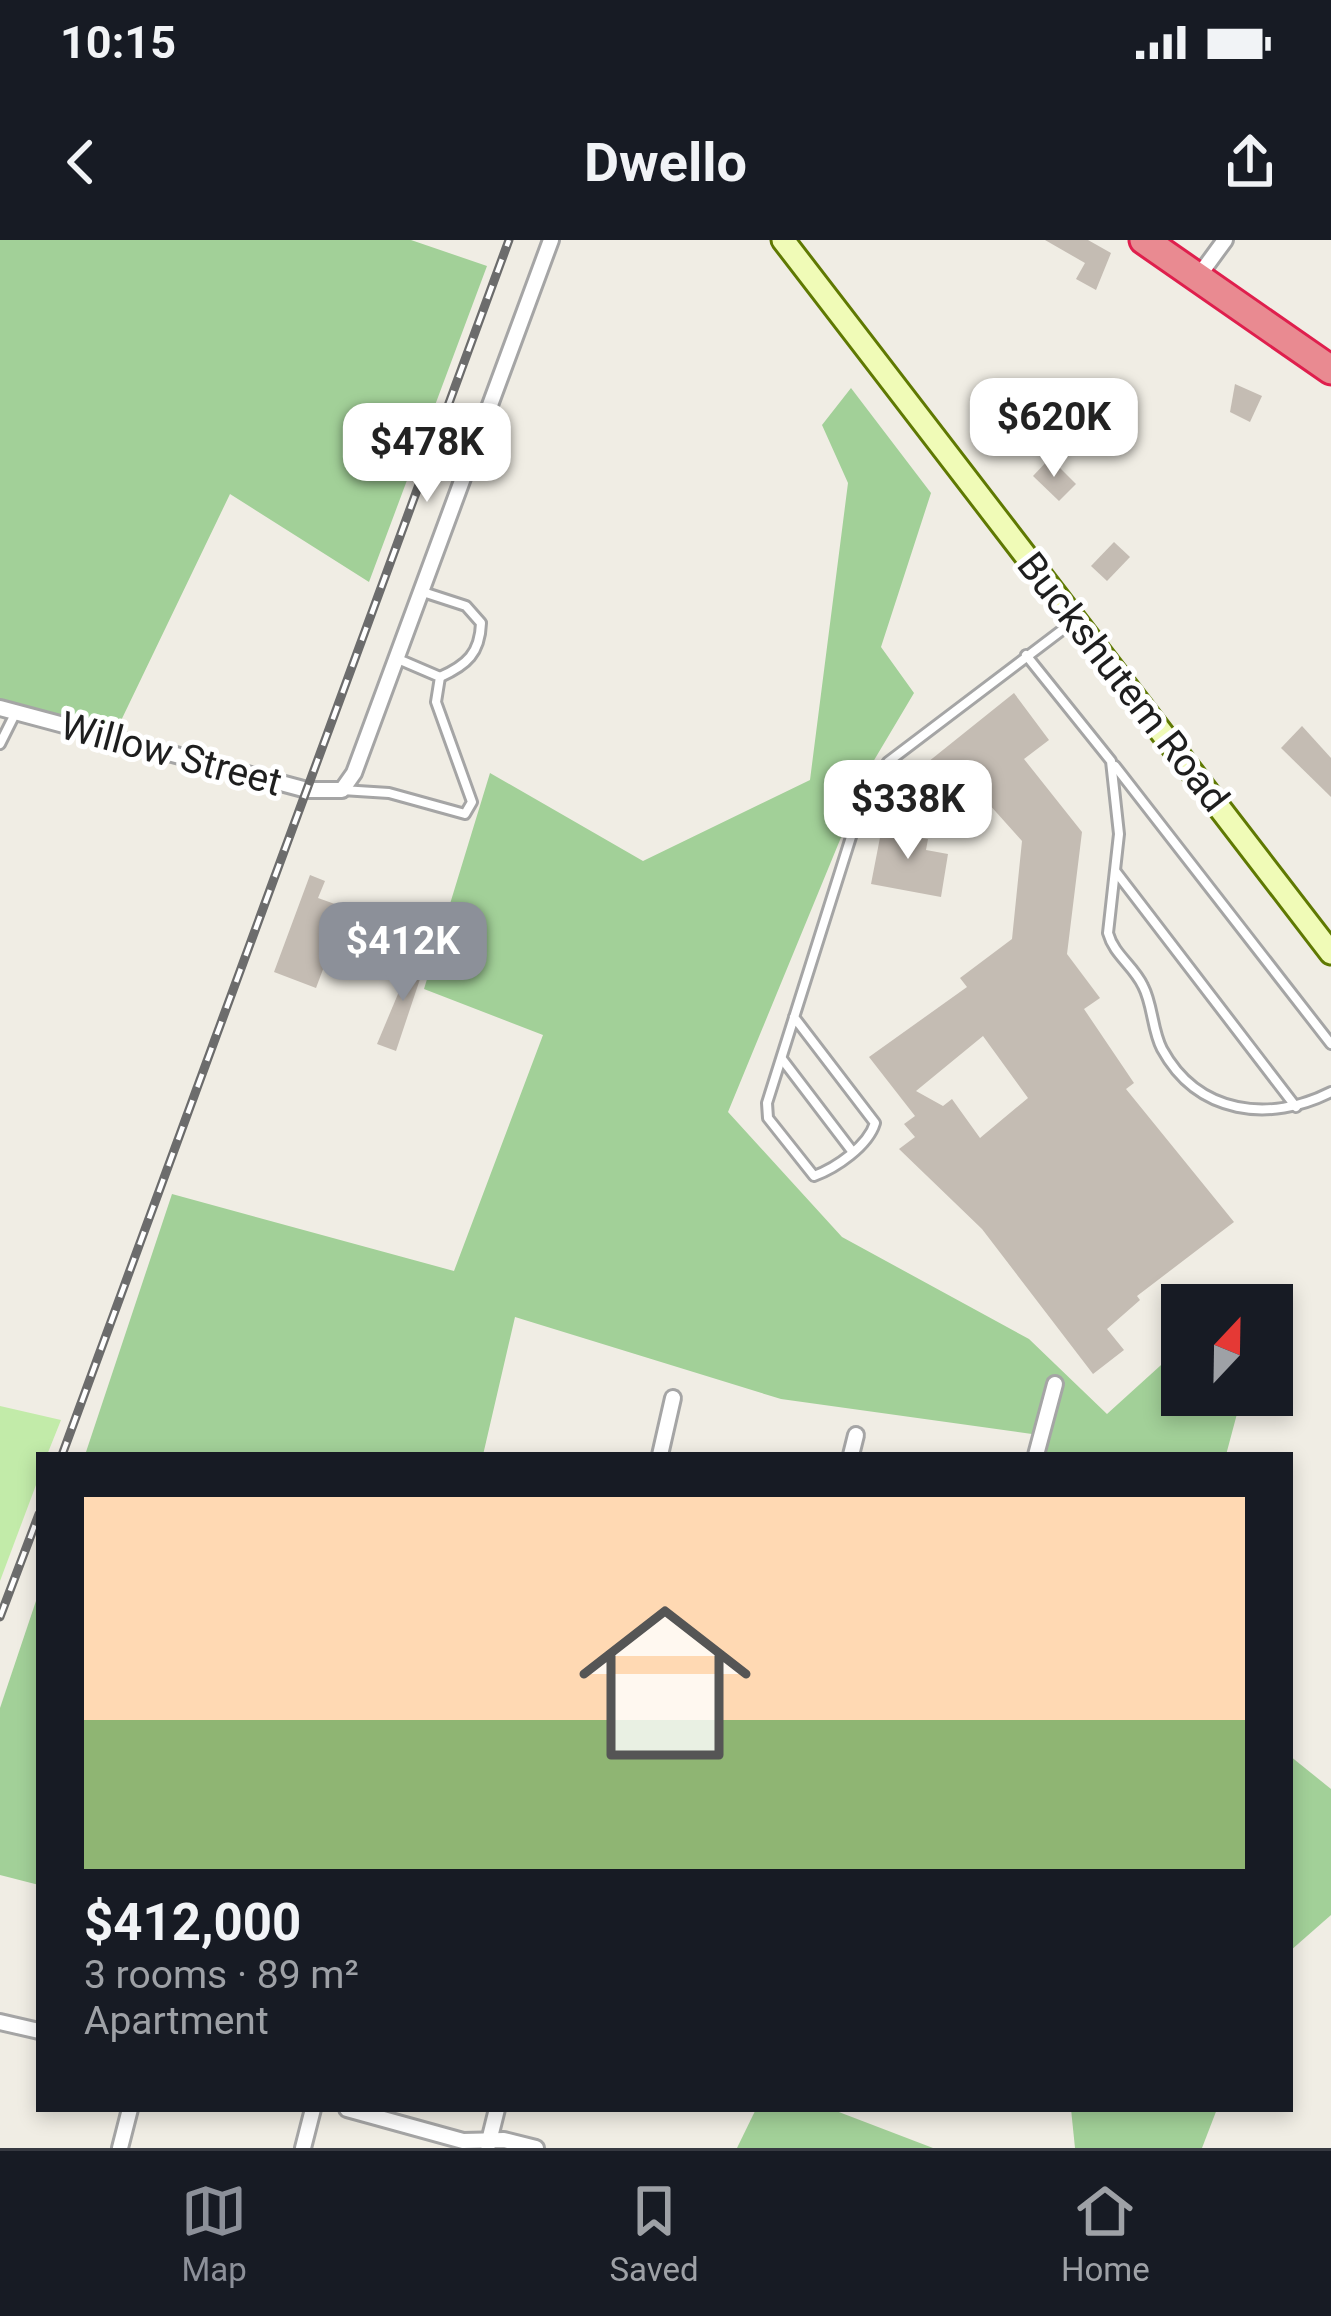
<!DOCTYPE html>
<html lang="en">
<head>
<meta charset="utf-8">
<style>
  body { margin:0; font-family:Roboto,sans-serif; background:#242831; color:#f1f3f6; height:100vh; display:flex; flex-direction:column; font-size:45px; white-space:nowrap }
  * { box-sizing:border-box; margin:0 }
  p { font-size:39px; color:#9ea1a6 }
  .icon { flex:none; width:66px; height:66px; fill:none; stroke:currentColor; stroke-width:2; stroke-linecap:round; stroke-linejoin:round }
  .map { position:relative; flex:1; overflow:hidden }
  .details { position:absolute; left:36px; top:1212px; width:1257px; height:660px; display:flex; flex-direction:column; background:#171b24; border-radius:0px; box-shadow:0 6px 18px #0003 }
  .details>* { flex:none }
  .needle { width:78px; rotate:22deg }
  .tools { position:absolute; left:1161px; top:1044px; display:grid; gap:24px }
  .tools a { display:grid; place-items:center; width:132px; height:132px; border-radius:0px; background:#171b24; box-shadow:0 6px 18px #0003; font-size:60px }
  .price { position:absolute; translate:-50% -102px; padding:0 27px; border-radius:24px; background:#fff; color:#222; font-size:39px; line-height:78px; filter:drop-shadow(0 3px 6px #0008) }
  .price::after { content:''; position:absolute; left:50%; top:72px; width:36px; height:27px; margin-left:-18px; background:inherit; clip-path:polygon(0 0,100% 0,50% 100%) }
  .price.current { background:#8c9099; color:#fff }
  ul { padding:0; list-style:none }
  li { display:grid; align-content:center; gap:24px; height:636px; padding:0 48px }
  li span { display:grid; place-items:center; height:372px; border-radius:0px; color:#555 }
  li>.icon { margin-inline-start:auto }
  span .icon { width:216px; height:216px; fill:#fffc; stroke-width:1 }
  li b { font-size:51px }
  .status { display:flex; justify-content:space-between; align-items:center; height:84px; padding:0 60px; background:#171b24; direction:ltr }
  .status svg { height:33px; fill:currentColor }
  header { display:flex; justify-content:space-between; align-items:center; height:156px; padding:0 48px; background:#171b24; font-size:54px; font-weight:700 }
  .tab-bar { display:flex; justify-content:space-around; align-items:center; height:168px; border-top:3px solid #363941; background:#171b24; font-size:33px; color:#9ea1a6 }
  .tab-bar a { display:grid; justify-items:center; gap:6px }
  .tab-bar .current { color:#8c9099 }
  .map>svg:first-child { display:block }
  .grass { fill:#c2eba9 }
  .forest { fill:#a2d098 }
  .building { fill:#c4bcb3; fill-rule:evenodd }
  .lines { fill:none; stroke-linecap:round; stroke-linejoin:round }
  .lane-casing { stroke:#a5a5a5; stroke-width:14 }
  .street-casing { stroke:#a5a5a5; stroke-width:20 }
  .secondary-casing { stroke:#5f7902; stroke-width:27 }
  .highway-casing { stroke:#df1f4d; stroke-width:33 }
  .lane { stroke:#fff; stroke-width:8 }
  .street { stroke:#fff; stroke-width:14 }
  .secondary { stroke:#f0fbb7; stroke-width:21 }
  .highway { stroke:#e98a91; stroke-width:27 }
  .rail-casing { stroke:#6c6c6c; stroke-width:9 }
  .rail { stroke:#fff; stroke-width:4.5; stroke-dasharray:14; stroke-linecap:butt }
  .labels { text-anchor:middle; dominant-baseline:central; stroke-width:10; stroke-linejoin:round; paint-order:stroke }
  .street-label { font-size:39px; fill:#1e1e1e; stroke:#fff }
</style>
</head>
<body>
<div class="status"><b>10:15</b><svg viewBox="0 0 49 12"><path d="M0 12V9h3v3zM5 12V6h3v6zM10 12V3h3v9zM15 12V0h3v12zM26 1h20v11H26zM47 4h2v5h-2z"/></svg></div>
<header><svg class="icon" aria-label="back" viewBox="0 0 24 24"><path d="M15 5l-7 7 7 7"/></svg>Dwello<svg class="icon" aria-label="share" viewBox="0 0 24 24"><path d="M12 15V3M7 8l5-5 5 5M5 13v7h14v-7"/></svg></header>
<div class="map">
<svg width="1331" height="1908" viewBox="0 0 1331 1908">
  <rect width="100%" height="100%" fill="#f0ede4"/>
  <polygon class="grass" points="0,1166 61,1180 47,1215 39,1215 39,1237 0,1341"/>
  <g class="forest">
    <polygon points="0,0 411,0 487,26 369,342 230,254 116,491 0,461"/>
    <polygon points="851,148 931,253 881,407 914,453 870,527 728,872 842,997 1029,1099 1107,1174 1182,1106 1182,1155 1242,1155 1226,1215 1047,1215 1039,1195 781,1159 515,1077 483,1215 85,1215 172,954 454,1031 543,795 424,749 490,533 643,621 810,540 848,243 822,185"/>
    <polygon points="39,1352 39,1645 0,1635 0,1468"/>
    <polygon points="1290,1516 1331,1549 1331,1675 1290,1711"/>
    <polygon points="756,1869 831,1869 933,1908 737,1908"/>
    <polygon points="1071,1869 1217,1869 1202,1908 1075,1908"/>
  </g>
  <g class="building">
    <polygon points="1045,0 1088,0 1111,13 1096,50 1076,39 1085,23"/>
    <polygon points="1235,144 1262,156 1250,182 1230,172"/>
    <polygon points="1050,218 1076,244 1059,261 1033,236"/>
    <polygon points="1114,302 1130,317 1107,341 1091,326"/>
    <path d="M 1014,453 L 1049,500 L 1024,519 L 1082,592 L 1067,714 L 1100,758 L 1084,769 L 1134,843 L 1126,849 L 1234,982 L 1137,1056 L 1140,1060 L 1107,1089 L 1124,1110 L 1093,1134 L 982,989 L 899,909 L 915,897 L 904,884 L 915,876 L 869,817 L 967,747 L 960,738 L 1012,699 L 1022,601 L 979,553 L 947,578 L 913,534 ZM 983,796 L 1028,858 L 980,898 L 952,859 L 943,866 L 916,851 Z"/>
    <polygon points="1302,486 1331,518 1331,557 1281,508"/>
    <polygon points="883,582 914,588 913,597 928,599 926,610 948,614 941,657 871,644"/>
    <polygon points="310,635 325,641 318,658 346,668 316,748 274,732"/>
    <polygon points="416,711 428,715 396,811 377,804"/>
  </g>
  <g class="lines">
    <defs>
      <g id="lane">
        <path d="M 423,352 L 466,366 L 481,383 C 480,413 467,425 440,437"/>
        <path d="M 1026,415 L 1111,521 L 1119,594 L 1108,693 C 1114,715 1133,725 1143,746 C 1153,765 1152,790 1162,809 C 1198,875 1270,883 1331,852"/>
        <polyline points="0,504 15,474"/>
        <polyline points="1115,526 1331,804"/>
        <polyline points="342,550 389,553 465,574 472,562 436,462 440,437 398,419"/>
        <polyline points="1116,632 1296,867"/>
        <path d="M 794,777 L 875,883 C 868,906 836,928 814,936 L 768,878 L 767,863 L 863,559 L 888,522 L 1074,381"/>
        <polyline points="782,819 852,911"/>
      </g>
      <g id="street">
        <polyline points="1198,37 1225,0"/>
        <polyline points="0,468 307,550 342,550 354,533 551,0"/>
        <polyline points="660,1215 673,1158"/>
        <polyline points="851,1215 856,1195"/>
        <polyline points="1036,1215 1055,1144"/>
        <polyline points="0,1782 39,1791"/>
        <polyline points="347,1869 463,1901 504,1900 536,1908"/>
        <polyline points="488,1905 497,1869"/>
        <polyline points="120,1908 130,1869"/>
        <polyline points="303,1908 313,1869"/>
      </g>
      <polyline id="secondary" points="783,0 1331,713"/>
      <polyline id="highway" points="1144,0 1331,130"/>
    </defs>
    <use href="#lane" class="lane-casing"/>
    <use href="#street" class="street-casing"/>
    <use href="#secondary" class="secondary-casing"/>
    <use href="#highway" class="highway-casing"/>
    <use href="#lane" class="lane"/>
    <use href="#street" class="street"/>
    <use href="#secondary" class="secondary"/>
    <use href="#highway" class="highway"/>
    <defs>
      <g id="rail">
        <polyline points="62,1215 509,0"/>
        <polyline points="0,1377 39,1274"/>
      </g>
    </defs>
    <use href="#rail" class="rail-casing"/>
    <use href="#rail" class="rail"/>
  </g>
  <g class="labels">
    <g class="street-label">
      <text transform="translate(1123 442) rotate(52)">Buckshutem Road</text>
      <text transform="translate(171 514) rotate(15)">Willow Street</text>
    </g>
  </g>
</svg>
<div class="tools">
<a><svg class="needle" viewBox="-14 -14 28 28"><path d="M0-13l5 13h-10z" fill="#e53935"/><path d="M0 13l5-13h-10z" fill="#9ea1a6"/></svg></a>
</div>
<b class="price" style="left:1054px;top:240px">$620K</b>
<b class="price" style="left:427px;top:265px">$478K</b>
<b class="price" style="left:908px;top:622px">$338K</b>
<b class="price current" style="left:403px;top:764px">$412K</b>
<section class="details">
<ul>
<li><span style="background:linear-gradient(#ffd9b3 60%,#8fb573 0)"><svg class="icon" aria-label="home" viewBox="0 0 24 24"><path d="M3 11l9-7 9 7M6 9v11h12V9"/></svg></span><div><b>$412,000</b><p>3 rooms · 89 m²</p><p>Apartment</p></div></li>
</ul>
</section>
</div>
<nav class="tab-bar">
<a class="current"><svg class="icon" aria-label="map" viewBox="0 0 24 24"><path d="M3 6l6-2 6 2 6-2v14l-6 2-6-2-6 2zM9 4v14M15 6v14"/></svg>Map</a>
<a><svg class="icon" aria-label="saved" viewBox="0 0 24 24"><path d="M7 4h10v16l-5-4-5 4z"/></svg>Saved</a>
<a><svg class="icon" aria-label="home" viewBox="0 0 24 24"><path d="M3 11l9-7 9 7M6 9v11h12V9"/></svg>Home</a>
</nav>
</body>
</html>
